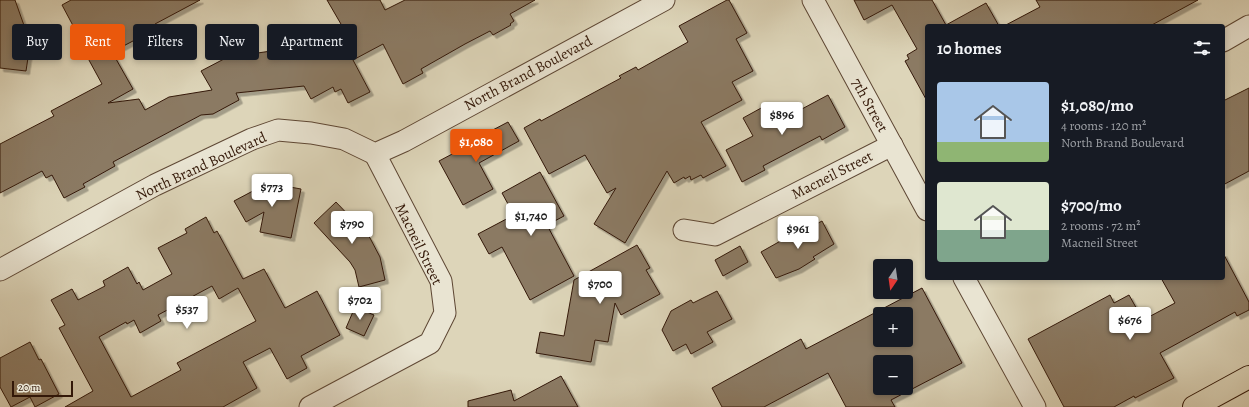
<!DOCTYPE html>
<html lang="en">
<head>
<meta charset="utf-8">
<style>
  body { margin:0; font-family:Alegreya,serif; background:#20242c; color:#f1f3f6; height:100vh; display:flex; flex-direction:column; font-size:15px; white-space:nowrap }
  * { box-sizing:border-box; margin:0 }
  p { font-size:13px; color:#9ea1a6 }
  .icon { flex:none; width:22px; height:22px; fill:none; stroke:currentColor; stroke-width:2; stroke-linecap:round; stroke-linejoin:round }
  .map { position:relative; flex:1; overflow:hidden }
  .details { position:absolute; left:925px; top:24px; width:300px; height:256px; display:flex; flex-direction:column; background:#171b24; border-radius:4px; box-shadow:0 2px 6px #0003 }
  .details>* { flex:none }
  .top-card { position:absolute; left:12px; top:24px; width:380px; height:36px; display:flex; gap:8px }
  .needle { width:26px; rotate:193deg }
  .fabs { position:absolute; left:873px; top:259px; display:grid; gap:8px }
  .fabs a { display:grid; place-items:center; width:40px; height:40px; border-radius:4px; background:#171b24; box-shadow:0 2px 6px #0003; font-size:20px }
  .scale { position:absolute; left:12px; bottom:10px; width:61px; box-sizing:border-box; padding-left:4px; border:2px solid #331808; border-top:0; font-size:11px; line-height:14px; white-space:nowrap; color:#331808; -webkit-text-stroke:3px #e9e4d2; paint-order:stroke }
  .price { position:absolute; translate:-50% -34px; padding:0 9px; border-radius:4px; background:#fff; color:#222; font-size:13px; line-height:26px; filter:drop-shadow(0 1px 2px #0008) }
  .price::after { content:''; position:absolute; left:50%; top:24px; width:12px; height:9px; margin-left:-6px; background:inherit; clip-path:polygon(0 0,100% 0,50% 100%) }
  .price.on { background:#ea580c; color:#fff }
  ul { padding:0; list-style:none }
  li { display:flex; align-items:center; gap:12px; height:100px; padding:0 12px }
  li span { display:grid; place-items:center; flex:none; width:112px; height:80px; border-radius:4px; color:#555 }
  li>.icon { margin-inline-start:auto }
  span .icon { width:48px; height:48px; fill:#fffc; stroke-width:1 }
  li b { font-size:17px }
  h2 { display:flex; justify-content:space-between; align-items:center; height:48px; padding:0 12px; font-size:17px }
  .chip { padding:0 14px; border-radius:4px; background:#171b24; box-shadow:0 2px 6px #0003; font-size:14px; line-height:36px }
  .chip.on { background:#ea580c; color:#fff }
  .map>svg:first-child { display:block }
  .building { fill:#8b7a64; stroke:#331808; fill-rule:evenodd; filter:url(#shadow) }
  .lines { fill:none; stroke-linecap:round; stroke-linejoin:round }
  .street-casing { stroke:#5e4734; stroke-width:23 }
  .primary-casing { stroke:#331808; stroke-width:24 }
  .street { stroke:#e9e4d2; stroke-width:21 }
  .primary { stroke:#ddd5b9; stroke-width:22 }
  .labels { text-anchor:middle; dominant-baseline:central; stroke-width:3; stroke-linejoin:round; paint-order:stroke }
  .street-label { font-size:15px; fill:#331808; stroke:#e9e4d2 }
</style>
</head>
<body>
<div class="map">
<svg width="1249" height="407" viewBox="0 0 1249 407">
  <defs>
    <filter id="shadow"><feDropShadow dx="3.5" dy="3.5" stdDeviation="0" flood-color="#0004"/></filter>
  </defs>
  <rect width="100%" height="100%" fill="#ddd5b9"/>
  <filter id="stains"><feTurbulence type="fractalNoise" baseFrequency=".005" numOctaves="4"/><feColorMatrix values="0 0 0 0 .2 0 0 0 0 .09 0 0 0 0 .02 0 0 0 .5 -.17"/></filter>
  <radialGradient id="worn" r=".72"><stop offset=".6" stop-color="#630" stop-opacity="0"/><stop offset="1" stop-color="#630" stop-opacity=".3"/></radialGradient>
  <g class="building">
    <polygon points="0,0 15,0 26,31 32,31 26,71 0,68"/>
    <polygon points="71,0 200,0 155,24 156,27 151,30 152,31 112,52 133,89 108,103 139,99 145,110 169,97 212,90 201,71 243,49 244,55 278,50 280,57 300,55 345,31 327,0 380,0 385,10 405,0 535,0 510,14 514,21 510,24 511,25 493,35 490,31 465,44 421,69 423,73 403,84 383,44 353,60 370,92 348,103 341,89 335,92 333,87 311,99 304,86 236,93 239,100 213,114 201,115 113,162 115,166 83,184 85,187 64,198 52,175 46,178 42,171 0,193 0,144 54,116 51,111 102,84 84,51 86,50 62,5"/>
    <polygon points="727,0 729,0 747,33 736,39 753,71 732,82 742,100 701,122 726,166 703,178 701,175 691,180 690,176 685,179 684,177 674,183 667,171 625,243 594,224 616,188 607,193 585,155 549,174 524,128 540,119 541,121 621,78 619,76 636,67 638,70 688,42 679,26"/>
    <polygon points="854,0 932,0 946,25 986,3 999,26 927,26 927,101 905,61 909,59 907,55 917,49 892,5 864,20"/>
    <polygon points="1036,0 1198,0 1150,26 1004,26 1040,7"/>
    <polygon points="1249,88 1249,171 1223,185 1223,101"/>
    <polygon points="828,95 845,127 822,140 820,136 763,166 765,170 742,182 726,150 753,136 743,118 763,107 772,125"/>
    <polygon points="508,122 519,141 479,163 493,189 463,205 439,161 490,134 489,132"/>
    <polygon points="540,172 564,216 547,225 574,276 530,300 502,247 489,254 478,234 514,215 502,193"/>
    <polygon points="268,183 301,189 291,238 260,232 264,212 246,222 234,201"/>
    <polygon points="336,202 370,238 380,257 385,280 359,287 355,270 350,262 314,223"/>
    <path d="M 206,217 L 214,233 L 217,231 L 243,279 L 264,269 L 285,308 L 317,291 L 340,335 L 301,356 L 307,368 L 287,379 L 270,348 L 243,362 L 257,388 L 223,407 L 65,407 L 93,391 L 59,328 L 65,325 L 51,300 L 72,289 L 78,300 L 105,286 L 103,281 L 128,267 L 137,284 L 139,282 L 143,290 L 172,274 L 158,248 L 187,233 L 185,229 ZM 212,286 L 219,299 L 238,288 L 256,321 L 177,363 L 181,370 L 131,397 L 99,337 L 126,322 L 127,324 L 134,320 L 140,333 L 161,321 L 158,315 Z"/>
    <polygon points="822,221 834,244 813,257 815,259 799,269 776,278 761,252 807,226 809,228"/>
    <polygon points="637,245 650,268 646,270 660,294 621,315 615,303 608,342 595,340 591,362 536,353 540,332 564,336 574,280"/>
    <polygon points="740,246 748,262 723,276 715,260"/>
    <polygon points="1223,253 1249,302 1249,310 1237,316 1235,312 1160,353 1174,378 1135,398 1134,396 1114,407 1064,407 1028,339 1110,295 1114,303 1129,295 1143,320 1175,303 1161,278 1223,278"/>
    <path d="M 922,288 L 962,363 L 891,400 L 895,407 L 846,407 L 828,373 L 764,407 L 722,407 L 712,388 L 801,339 L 806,349 ZM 880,314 L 906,314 L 906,340 L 880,340 ZM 880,362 L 906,362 L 906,388 L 880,388 Z"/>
    <polygon points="717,291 732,319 707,332 713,342 691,354 686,344 673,351 662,330 671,311 691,300 693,303"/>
    <polygon points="355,307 374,315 364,336 346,328"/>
    <polygon points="30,342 39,360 41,359 59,394 35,407 30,397 11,407 0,387 0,358"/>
    <polygon points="561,376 578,407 468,407 468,401 511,390 514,401"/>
  </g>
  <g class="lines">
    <defs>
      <g id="street">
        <polyline points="813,0 927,210"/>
        <polyline points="1223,41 1249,26"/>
        <polyline points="684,230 715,235 892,145"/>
        <polyline points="0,270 155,185 252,139 278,130 311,133 344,139 375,154 404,141 664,0"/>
        <polyline points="964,278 1035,407"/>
        <polyline points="310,407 430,343 445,313 441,281 375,154"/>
      </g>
      <polyline id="primary" points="1194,407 1249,377"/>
    </defs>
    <use href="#street" class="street-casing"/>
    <use href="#primary" class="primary-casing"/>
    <use href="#street" class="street"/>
    <use href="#primary" class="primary"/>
  </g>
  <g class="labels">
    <g class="street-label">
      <text transform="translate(528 73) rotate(-28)">North Brand Boulevard</text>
      <text transform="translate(870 105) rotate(61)">7th Street</text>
      <text transform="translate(201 166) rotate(-25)">North Brand Boulevard</text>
      <text transform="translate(832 175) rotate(-27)">Macneil Street</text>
      <text transform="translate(419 244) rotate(64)">Macneil Street</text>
    </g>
  </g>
  <rect width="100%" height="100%" filter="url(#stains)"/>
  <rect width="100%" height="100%" fill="url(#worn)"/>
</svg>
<div class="fabs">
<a><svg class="needle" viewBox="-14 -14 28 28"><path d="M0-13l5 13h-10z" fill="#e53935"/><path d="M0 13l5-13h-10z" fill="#9ea1a6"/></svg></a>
<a>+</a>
<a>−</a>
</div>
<div class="scale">20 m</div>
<b class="price" style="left:782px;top:136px">$896</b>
<b class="price on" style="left:476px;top:163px">$1,080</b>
<b class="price" style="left:272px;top:208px">$773</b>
<b class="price" style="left:531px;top:237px">$1,740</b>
<b class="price" style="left:352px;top:245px">$790</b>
<b class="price" style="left:798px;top:250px">$961</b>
<b class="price" style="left:600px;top:305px">$700</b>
<b class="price" style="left:360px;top:321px">$702</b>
<b class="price" style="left:187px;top:330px">$537</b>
<b class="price" style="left:1130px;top:341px">$676</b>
<div class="top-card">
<a class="chip">Buy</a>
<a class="chip on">Rent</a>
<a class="chip">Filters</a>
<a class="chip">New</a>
<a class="chip">Apartment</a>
</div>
<section class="details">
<h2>10 homes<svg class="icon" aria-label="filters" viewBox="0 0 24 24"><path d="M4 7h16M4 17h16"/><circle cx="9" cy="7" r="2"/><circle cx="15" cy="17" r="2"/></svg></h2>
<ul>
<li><span style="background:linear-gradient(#a9c7e8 75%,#8fb573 0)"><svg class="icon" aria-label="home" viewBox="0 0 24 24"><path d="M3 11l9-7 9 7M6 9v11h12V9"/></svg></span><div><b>$1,080/mo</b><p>4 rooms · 120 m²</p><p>North Brand Boulevard</p></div></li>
<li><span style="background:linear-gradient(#dfe7d0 60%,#7fa58c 0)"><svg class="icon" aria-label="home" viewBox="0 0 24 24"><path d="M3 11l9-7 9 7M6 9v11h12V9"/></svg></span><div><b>$700/mo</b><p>2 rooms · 72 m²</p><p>Macneil Street</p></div></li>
</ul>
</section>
</div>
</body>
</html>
